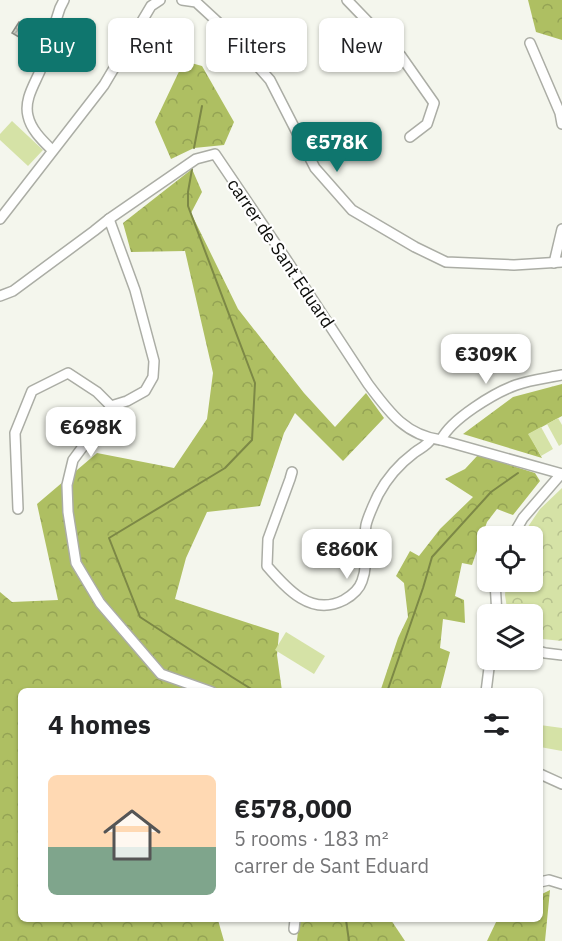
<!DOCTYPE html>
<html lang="en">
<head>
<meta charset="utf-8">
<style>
  body { margin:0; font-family:"IBM Plex Sans",sans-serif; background:#f6f6f6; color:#202124; height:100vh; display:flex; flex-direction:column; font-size:22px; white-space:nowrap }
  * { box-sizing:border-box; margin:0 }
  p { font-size:20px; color:#757577 }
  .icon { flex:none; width:33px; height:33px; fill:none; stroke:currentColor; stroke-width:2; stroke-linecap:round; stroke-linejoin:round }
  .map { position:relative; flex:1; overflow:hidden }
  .panel { position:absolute; left:18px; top:688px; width:525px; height:234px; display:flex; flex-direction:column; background:#fff; border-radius:9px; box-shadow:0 2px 4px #0004 }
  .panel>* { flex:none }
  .banner { position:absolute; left:18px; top:18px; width:526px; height:54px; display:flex; gap:12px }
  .buttons { position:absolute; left:477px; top:526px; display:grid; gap:12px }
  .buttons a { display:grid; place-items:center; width:66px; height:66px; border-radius:9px; background:#fff; box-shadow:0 2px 4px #0004; font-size:30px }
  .price { position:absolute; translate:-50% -51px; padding:0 14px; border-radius:12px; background:#fff; color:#222; font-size:20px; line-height:39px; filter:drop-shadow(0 2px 3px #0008) }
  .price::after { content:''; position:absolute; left:50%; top:36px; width:18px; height:14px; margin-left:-9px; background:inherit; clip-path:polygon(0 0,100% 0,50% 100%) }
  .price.on { background:#0f766e; color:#fff }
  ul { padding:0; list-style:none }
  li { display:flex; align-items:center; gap:18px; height:150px; padding:0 30px }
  li span { display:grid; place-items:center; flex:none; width:168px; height:120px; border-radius:9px; color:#555 }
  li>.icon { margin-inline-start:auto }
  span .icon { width:72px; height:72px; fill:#fffc; stroke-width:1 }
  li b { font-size:26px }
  h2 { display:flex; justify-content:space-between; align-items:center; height:72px; padding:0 30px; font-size:26px }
  .tag { padding:0 21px; border-radius:9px; background:#fff; box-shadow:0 2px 4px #0004; font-size:21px; line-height:54px }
  .tag.on { background:#0f766e; color:#fff }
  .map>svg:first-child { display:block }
  .forest { fill:url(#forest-crowns) }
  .park { fill:url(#park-crowns) }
  .pitch { fill:#d5e2a6 }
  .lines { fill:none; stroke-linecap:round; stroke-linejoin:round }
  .stream { stroke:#7c8846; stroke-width:2 }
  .building { fill:url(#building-cross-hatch); stroke:#8b8d85; stroke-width:1.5 }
  .street-casing { stroke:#abada5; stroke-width:12 }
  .street { stroke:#fff; stroke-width:9 }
  .labels { text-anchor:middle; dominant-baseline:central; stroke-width:4.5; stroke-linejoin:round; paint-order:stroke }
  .street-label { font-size:18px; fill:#0b0c09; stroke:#fff }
</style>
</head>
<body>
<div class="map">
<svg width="562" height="941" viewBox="0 0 562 941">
  <defs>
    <pattern id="forest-crowns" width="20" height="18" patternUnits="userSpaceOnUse" patternTransform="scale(1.5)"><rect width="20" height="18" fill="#aebf62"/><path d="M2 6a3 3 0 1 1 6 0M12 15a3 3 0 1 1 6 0" fill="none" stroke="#94a354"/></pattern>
    <pattern id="park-crowns" width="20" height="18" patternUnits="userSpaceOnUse" patternTransform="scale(1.5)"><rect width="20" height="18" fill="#d5e2a6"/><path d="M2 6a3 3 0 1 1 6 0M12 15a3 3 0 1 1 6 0" fill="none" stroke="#b6c18e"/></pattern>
    <pattern id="building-cross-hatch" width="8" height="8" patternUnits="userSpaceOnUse" patternTransform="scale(1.5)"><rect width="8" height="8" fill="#d2d4cb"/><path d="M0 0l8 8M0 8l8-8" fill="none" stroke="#b3b5ad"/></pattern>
  </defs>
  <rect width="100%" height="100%" fill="#f4f6ed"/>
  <g class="forest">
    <polygon points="528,0 562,0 562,40 536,32"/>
    <polygon points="184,61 202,66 234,122 224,145 194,148 171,159 155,122"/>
    <polygon points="192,169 202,192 191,213 238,309 304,393 335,427 366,393 384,418 343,461 295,413 284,433 260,506 207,512 186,558 175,599 279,633 277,655 282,691 21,692 21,920 218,920 224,941 0,941 0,592 12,602 58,600 37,504 97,453 174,468 207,419 213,373 185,251 131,252 123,223"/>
    <polygon points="562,384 562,416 529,434 542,458 463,434 513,397"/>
    <polygon points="478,455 535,473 540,481 513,515 497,509 487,522 472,565 462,563 455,596 464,600 465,623 443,619 440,648 450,652 440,691 380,692 398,638 408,617 404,583 396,576 410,551 419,556 440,529 473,497 445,479 465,469"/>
    <polygon points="550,890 545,941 487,941 497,920 540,920 540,895"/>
    <polygon points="299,920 391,920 405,941 297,941"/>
  </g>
  <polygon class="park" points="562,488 562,641 533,638 532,615 508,615 505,595 506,582 532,582 532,537 521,537 540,509"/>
  <g class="pitch">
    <polygon points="12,121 43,150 28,166 0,140 0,134"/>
    <polygon points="558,418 562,425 562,444 559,446 547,424"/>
    <polygon points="541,427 553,449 541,456 528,434"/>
    <polygon points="286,632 325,656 314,674 275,650"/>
    <polygon points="540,725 562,728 562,751 540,747"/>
  </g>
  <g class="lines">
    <g class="stream">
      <polyline points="194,148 202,106"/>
      <polyline points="192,169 188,192 188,206 255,383 252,440 225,468 109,538 140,617 232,677 256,692"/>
      <polyline points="387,692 423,588 432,557 491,492 518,473"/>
      <polyline points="346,920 349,941"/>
    </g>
  </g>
  <polygon class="building" points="19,22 30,29 24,40 12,33"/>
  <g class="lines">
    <defs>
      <g id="street">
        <polyline points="182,0 196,2 222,26 270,80 315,168 352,210 415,247 446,262 514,265 562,262"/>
        <polyline points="347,0 401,56 434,103 427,124 410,137"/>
        <polyline points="530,43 560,113 562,124"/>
        <path d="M 52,150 C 43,141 31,130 28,116 C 24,100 34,85 40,71 C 47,51 53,29 60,8 L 64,0"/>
        <polyline points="0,219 104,85 151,6 160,0"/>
        <polyline points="109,219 135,290 154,361 153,377 145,391 127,401 111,406 104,418 73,460 67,485 68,512 76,563 100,603 161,674 212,692"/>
        <polyline points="554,263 562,229"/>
        <path d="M 0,296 L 13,291 L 94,231 L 109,219 L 196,159 L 215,154 L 288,262 L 368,384 C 389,412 405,435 441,440 L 562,474"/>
        <path d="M 441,440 C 451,419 494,393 516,385 C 530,380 547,378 562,375"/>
        <path d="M 292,472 L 290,479 L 268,539 L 267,566 C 287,589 311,617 344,600 C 353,595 359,590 362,581 C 369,563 363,543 366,525 C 368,516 374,504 378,495 C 387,478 398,465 414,453 C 420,448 427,446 431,439"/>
        <polyline points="18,509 15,433 32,391 68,373 97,392 111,406"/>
        <polyline points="512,537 523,518 561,474"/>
        <polyline points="495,582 497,615"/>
        <polyline points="532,649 545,653 562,655"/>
        <polyline points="486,692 490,660"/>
        <polyline points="540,774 562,784"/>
        <polyline points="540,882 549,880 562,884"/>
        <polyline points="294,929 295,920"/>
      </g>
    </defs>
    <use href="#street" class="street-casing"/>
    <use href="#street" class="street"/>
  </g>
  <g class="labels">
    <g class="street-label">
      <text transform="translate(281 253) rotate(56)">carrer de Sant Eduard</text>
    </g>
  </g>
</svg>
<div class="buttons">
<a><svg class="icon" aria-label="locate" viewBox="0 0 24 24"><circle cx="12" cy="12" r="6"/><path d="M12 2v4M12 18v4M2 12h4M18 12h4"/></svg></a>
<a><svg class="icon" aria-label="layers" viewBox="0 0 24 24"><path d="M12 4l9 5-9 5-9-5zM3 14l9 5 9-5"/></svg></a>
</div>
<b class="price on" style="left:337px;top:173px">€578K</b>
<b class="price" style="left:486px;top:385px">€309K</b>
<b class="price" style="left:91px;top:458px">€698K</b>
<b class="price" style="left:347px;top:580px">€860K</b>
<div class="banner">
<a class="tag on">Buy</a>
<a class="tag">Rent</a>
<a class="tag">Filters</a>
<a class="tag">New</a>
</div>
<section class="panel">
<h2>4 homes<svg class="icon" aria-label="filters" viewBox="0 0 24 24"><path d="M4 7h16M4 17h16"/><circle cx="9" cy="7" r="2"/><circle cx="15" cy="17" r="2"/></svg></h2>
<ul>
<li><span style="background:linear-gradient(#ffd9b3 60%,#7fa58c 0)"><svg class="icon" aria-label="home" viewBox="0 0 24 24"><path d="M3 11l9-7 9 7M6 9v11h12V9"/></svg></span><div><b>€578,000</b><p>5 rooms · 183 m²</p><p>carrer de Sant Eduard</p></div></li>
</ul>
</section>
</div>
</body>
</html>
